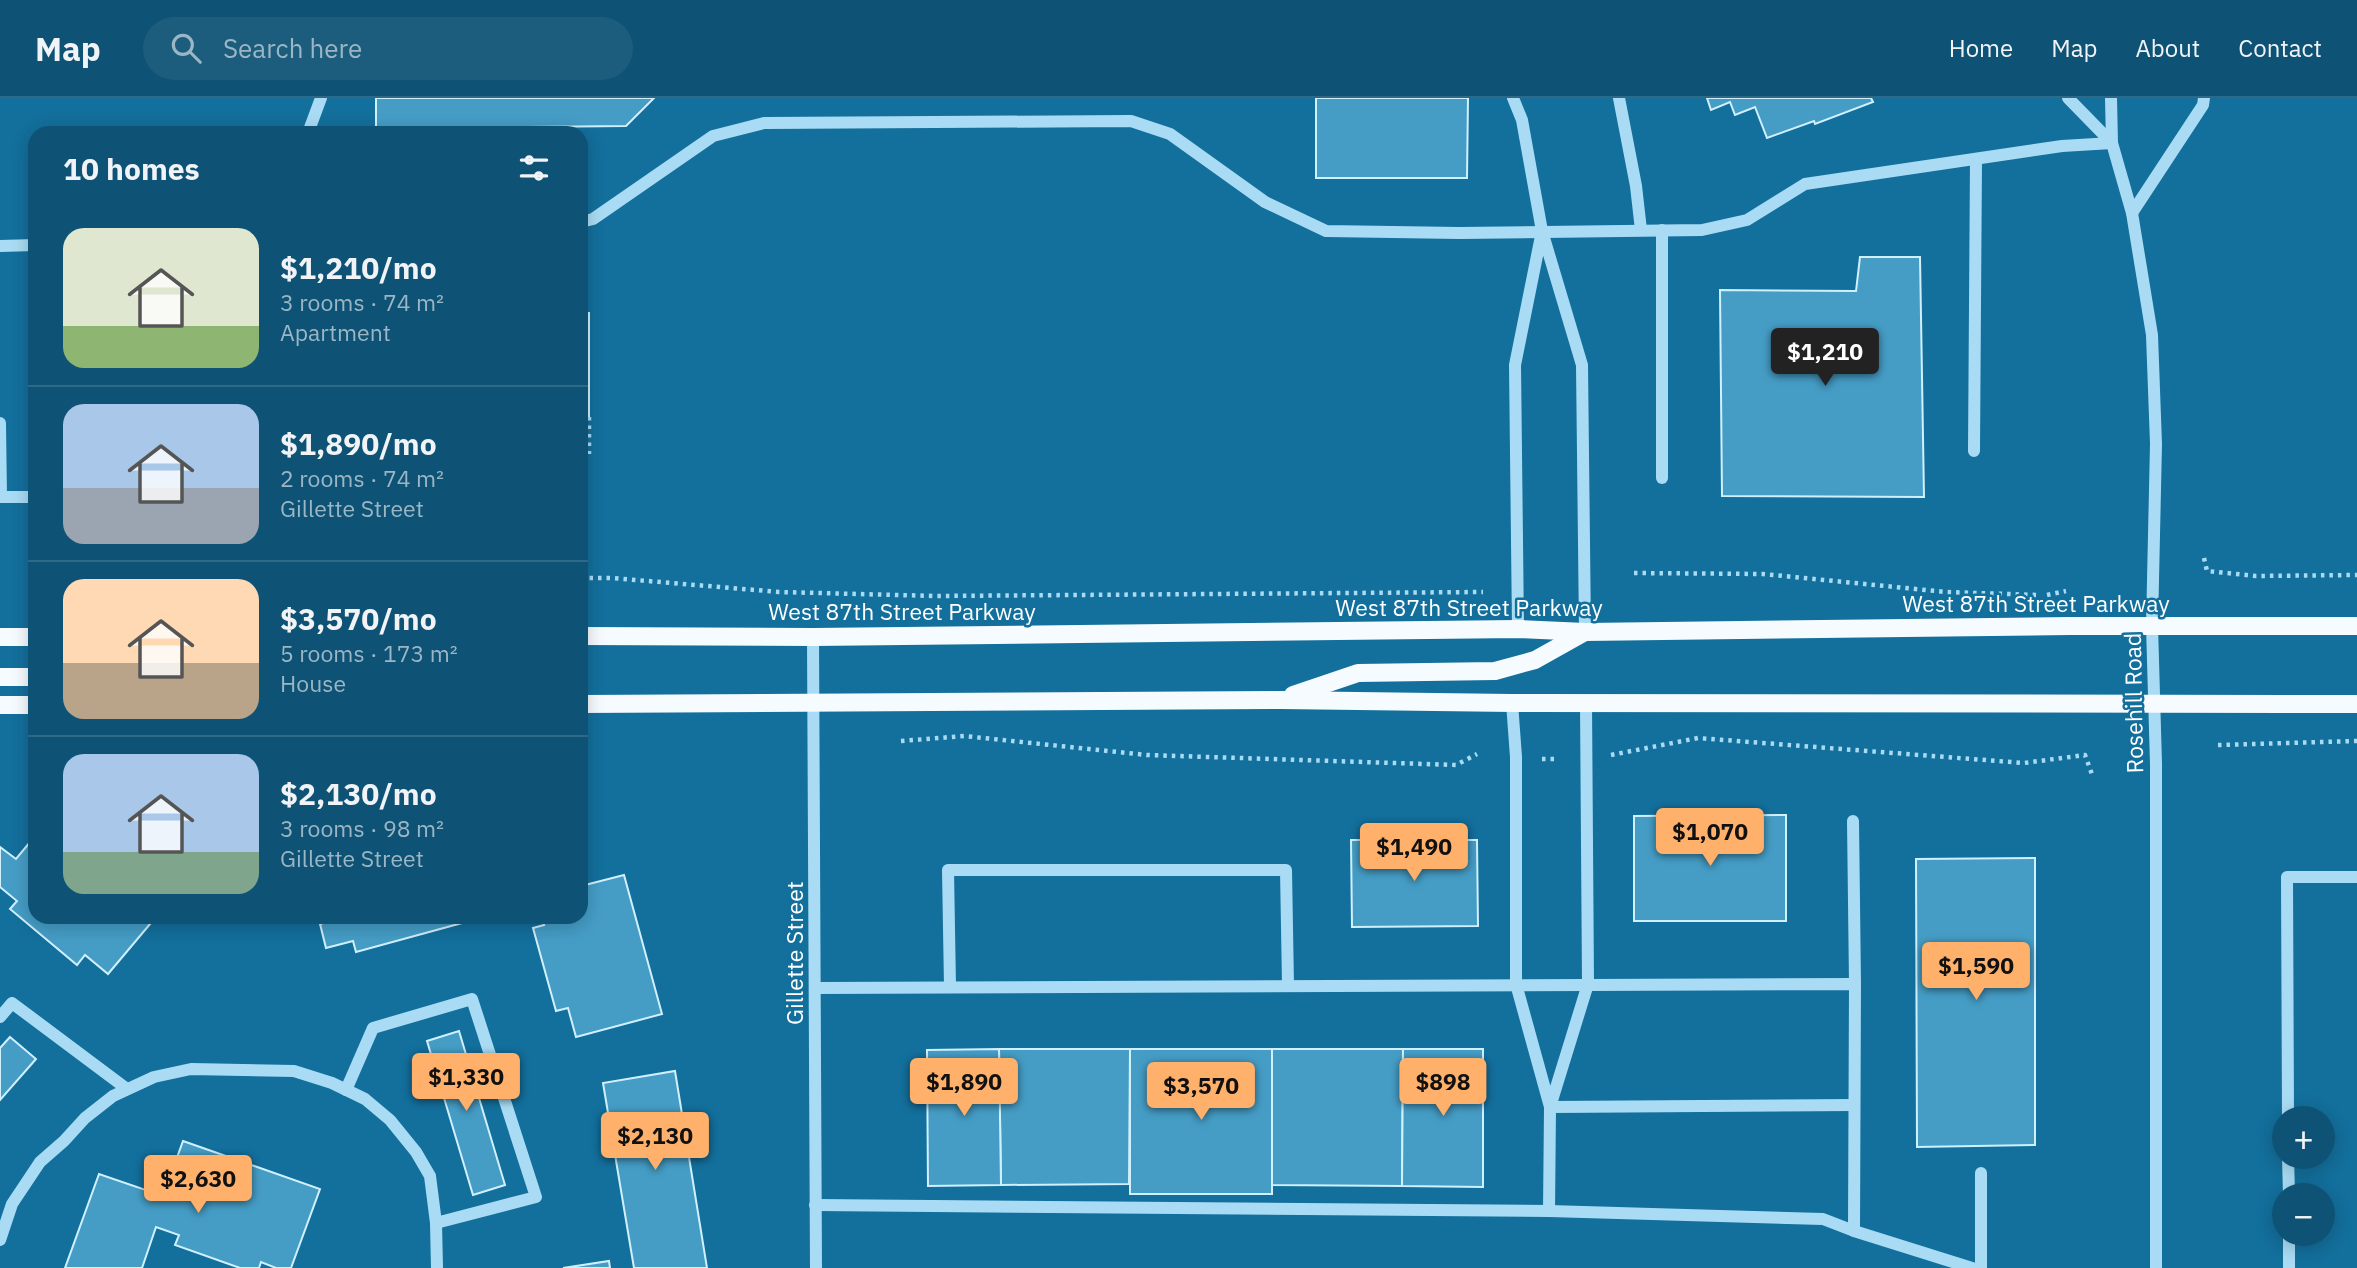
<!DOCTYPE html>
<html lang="en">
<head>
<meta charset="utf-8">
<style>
  body { margin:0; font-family:"IBM Plex Sans",sans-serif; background:#1c5d7d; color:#f1f3f6; height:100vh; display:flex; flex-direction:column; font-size:26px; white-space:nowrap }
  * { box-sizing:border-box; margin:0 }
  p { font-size:23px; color:#9bb6c5 }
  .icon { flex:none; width:38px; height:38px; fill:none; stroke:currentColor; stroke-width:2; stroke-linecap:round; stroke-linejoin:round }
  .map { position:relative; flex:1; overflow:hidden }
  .side { position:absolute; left:28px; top:28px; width:560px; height:798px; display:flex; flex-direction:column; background:#0e5375; border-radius:21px; box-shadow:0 4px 18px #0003 }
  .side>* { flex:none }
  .buttons { position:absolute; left:2272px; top:1008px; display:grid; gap:14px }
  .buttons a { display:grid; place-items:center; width:63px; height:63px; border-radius:50%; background:#0e5375; box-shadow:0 4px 18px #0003; font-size:35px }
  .price { position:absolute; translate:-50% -60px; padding:0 16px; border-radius:7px; background:#ffb16b; color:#111; font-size:23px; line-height:46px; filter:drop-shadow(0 2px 4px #0008) }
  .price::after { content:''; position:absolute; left:50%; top:42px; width:21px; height:16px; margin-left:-10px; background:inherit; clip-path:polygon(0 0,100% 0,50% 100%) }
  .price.selected { background:#222; color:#fff }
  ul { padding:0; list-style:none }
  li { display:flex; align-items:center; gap:21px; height:175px; padding:0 35px }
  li+li { border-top:2px solid #2e6987 }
  li span { display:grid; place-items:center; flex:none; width:196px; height:140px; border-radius:21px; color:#555 }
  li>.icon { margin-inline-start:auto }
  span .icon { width:84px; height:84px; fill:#fffc; stroke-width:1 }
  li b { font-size:30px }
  h2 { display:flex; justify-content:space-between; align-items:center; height:84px; padding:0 35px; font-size:30px }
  header { display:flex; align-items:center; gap:42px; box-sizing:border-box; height:98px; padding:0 35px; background:#0e5375; border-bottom:2px solid #2e6987 }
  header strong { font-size:33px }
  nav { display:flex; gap:38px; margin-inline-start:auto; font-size:24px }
  .search { width:490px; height:63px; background:#1c5d7d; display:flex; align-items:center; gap:18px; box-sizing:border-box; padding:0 24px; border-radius:38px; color:#9bb6c5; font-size:26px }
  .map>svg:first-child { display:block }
  .building { fill:#459dc6; stroke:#d1f0fd; stroke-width:2 }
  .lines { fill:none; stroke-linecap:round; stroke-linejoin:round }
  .path { stroke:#a9dcf4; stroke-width:4.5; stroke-dasharray:3.5 5; stroke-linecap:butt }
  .minor { stroke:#a9dcf4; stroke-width:12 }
  .major { stroke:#f5fbff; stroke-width:18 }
  .labels { text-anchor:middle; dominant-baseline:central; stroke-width:5; stroke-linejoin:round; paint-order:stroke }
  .street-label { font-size:23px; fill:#fff; stroke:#136f9c }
</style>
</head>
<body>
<header>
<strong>Map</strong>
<div class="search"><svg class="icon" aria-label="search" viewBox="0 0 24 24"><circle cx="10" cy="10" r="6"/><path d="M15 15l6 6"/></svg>Search here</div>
<nav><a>Home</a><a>Map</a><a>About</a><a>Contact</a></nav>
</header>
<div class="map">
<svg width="2357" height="1170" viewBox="0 0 2357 1170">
  <rect width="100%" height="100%" fill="#136f9c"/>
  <g class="building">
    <polygon points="376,0 654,0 626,28 527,29 527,35 376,35"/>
    <polygon points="1316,0 1468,0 1467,80 1316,80"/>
    <polygon points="1707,0 1871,0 1873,4 1815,26 1814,23 1767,40 1755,9 1735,17 1730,4 1711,12"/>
    <polygon points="1860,159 1920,159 1924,399 1722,398 1720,192 1856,193"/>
    <polygon points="30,187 35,187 35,380 31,380"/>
    <rect x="581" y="215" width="8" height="106"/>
    <polygon points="1786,717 1786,823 1634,823 1634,718"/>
    <polygon points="35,738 35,819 156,819 108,876 85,857 77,867 10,811 17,803 0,789 0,749 16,761"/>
    <polygon points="1351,742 1477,742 1478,828 1352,829"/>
    <polygon points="2035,760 2035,1047 1917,1049 1916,761"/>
    <polygon points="624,777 662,916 576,939 568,910 556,913 533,830 544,827 542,819 581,819 581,788"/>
    <polygon points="345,819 484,819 356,854 353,843 326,850 320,826"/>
    <polygon points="459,933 505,1087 473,1097 427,943"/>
    <polygon points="10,939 36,961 0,1002 0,950"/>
    <polygon points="999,951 1130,951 1129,1086 1001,1087"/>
    <polygon points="999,951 1001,1087 928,1088 927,952"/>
    <rect x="1130" y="951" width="142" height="145"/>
    <polygon points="1272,951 1403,951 1402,1088 1272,1087"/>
    <polygon points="1403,951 1483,951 1483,1089 1402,1088"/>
    <polygon points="675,973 707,1170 634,1170 603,985"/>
    <polygon points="183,1043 320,1091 291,1170 276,1170 261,1164 259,1170 240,1170 175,1147 179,1137 156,1129 142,1170 65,1170 99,1076 163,1098"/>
    <polygon points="609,1163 610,1170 563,1170"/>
  </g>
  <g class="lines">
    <g class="path">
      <polyline points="589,319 589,356"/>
      <polyline points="2204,460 2207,473 2256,478 2357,477"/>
      <polyline points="1634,475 1763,476 1946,494 2038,497"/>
      <polyline points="581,480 612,480 779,494 937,498 1483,494"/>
      <polyline points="2047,497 2066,493"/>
      <polyline points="901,643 964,638 1147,657 1456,667 1477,656"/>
      <polyline points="2218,647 2357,643"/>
      <polyline points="1611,657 1698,640 2024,665 2085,657 2093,679"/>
      <polyline points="1542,661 1558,661"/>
    </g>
    <g class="minor">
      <polyline points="1513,0 1522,22 1542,133"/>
      <polyline points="1619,0 1636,88 1641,132"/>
      <polyline points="2068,0 2112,45"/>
      <polyline points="2111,0 2112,45 2132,115 2152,237 2156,346 2152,528 2156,666 2156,1170"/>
      <polyline points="308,35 321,0"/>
      <polyline points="2132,115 2203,7 2204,0"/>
      <polyline points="581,124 593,121 713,38 764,25 1131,23 1170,36 1265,104 1326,133 1459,135 1702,132 1747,122 1805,86 2062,48 2112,45"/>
      <polyline points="1662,132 1662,380"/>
      <polyline points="0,148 35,147"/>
      <polyline points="0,325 1,399 35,399"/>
      <polyline points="1974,353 1976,61"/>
      <polyline points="1518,531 1515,267 1542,133 1582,267 1585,534"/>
      <polyline points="813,539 816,1170"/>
      <polyline points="1512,605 1516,659 1516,886 1550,1009 1588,886 1586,605"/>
      <polyline points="1853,723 1855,886"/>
      <polyline points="950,889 948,772 1286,772 1288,887"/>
      <polyline points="815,890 1855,886 1854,1133 1823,1121 1549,1113 815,1107"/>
      <polyline points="0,919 12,905 127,991"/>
      <polyline points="346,992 373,930 472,901 536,1099 436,1125"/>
      <polyline points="2288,1020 2287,779 2357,779"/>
      <polyline points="2288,1059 2289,1097"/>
      <polyline points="1981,1075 1981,1170"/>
      <polyline points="1549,1113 1550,1009 1854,1007"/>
      <polyline points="1854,1133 1972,1170"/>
      <polyline points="2289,1136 2289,1170"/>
      <polyline points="0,1142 12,1106 40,1064 64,1043 85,1020 113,998 154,979 191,971 294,973 332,985 365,1001 390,1022 416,1054 430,1078 436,1125 437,1170"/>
    </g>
    <g class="major">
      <polyline points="581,538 813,539 1518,531 1585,534 2070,528 2357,528"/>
      <polyline points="0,539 35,539"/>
      <polyline points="0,579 35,579"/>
      <polyline points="1293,597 1358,575 1495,573 1535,562 1585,534"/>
      <polyline points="581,606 1280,602 1512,605 2357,606"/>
      <polyline points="0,607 35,607"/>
    </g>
  </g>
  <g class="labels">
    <g class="street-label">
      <text x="2036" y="505">West 87th Street Parkway</text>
      <text x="1469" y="509">West 87th Street Parkway</text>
      <text x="902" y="513">West 87th Street Parkway</text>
      <text transform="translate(2133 605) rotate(-91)">Rosehill Road</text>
      <text transform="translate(794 855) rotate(-90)">Gillette Street</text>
    </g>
  </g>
</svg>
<div class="buttons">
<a>+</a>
<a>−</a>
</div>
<b class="price selected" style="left:1825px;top:290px">$1,210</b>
<b class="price" style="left:1710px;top:770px">$1,070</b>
<b class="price" style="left:1414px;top:785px">$1,490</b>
<b class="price" style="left:1976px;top:904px">$1,590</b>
<b class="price" style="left:466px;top:1015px">$1,330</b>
<b class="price" style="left:964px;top:1020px">$1,890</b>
<b class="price" style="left:1443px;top:1020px">$898</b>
<b class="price" style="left:1201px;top:1024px">$3,570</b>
<b class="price" style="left:655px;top:1074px">$2,130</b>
<b class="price" style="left:198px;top:1117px">$2,630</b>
<section class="side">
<h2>10 homes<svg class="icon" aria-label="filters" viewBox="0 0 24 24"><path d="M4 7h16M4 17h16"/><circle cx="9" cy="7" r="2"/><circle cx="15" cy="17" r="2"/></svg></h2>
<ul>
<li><span style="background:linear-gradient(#dfe7d0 70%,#8fb573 0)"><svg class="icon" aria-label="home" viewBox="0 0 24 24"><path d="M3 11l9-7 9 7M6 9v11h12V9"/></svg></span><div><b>$1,210/mo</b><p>3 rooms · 74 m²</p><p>Apartment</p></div></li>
<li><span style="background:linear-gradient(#a9c7e8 60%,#9aa5b1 0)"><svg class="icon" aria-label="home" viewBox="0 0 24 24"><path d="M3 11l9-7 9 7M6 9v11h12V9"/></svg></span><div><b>$1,890/mo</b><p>2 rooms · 74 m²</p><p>Gillette Street</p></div></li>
<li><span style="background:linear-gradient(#ffd9b3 60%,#b9a48a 0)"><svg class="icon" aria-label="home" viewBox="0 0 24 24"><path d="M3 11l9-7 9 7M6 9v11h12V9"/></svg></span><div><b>$3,570/mo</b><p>5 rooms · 173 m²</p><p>House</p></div></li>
<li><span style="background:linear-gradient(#a9c7e8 70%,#7fa58c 0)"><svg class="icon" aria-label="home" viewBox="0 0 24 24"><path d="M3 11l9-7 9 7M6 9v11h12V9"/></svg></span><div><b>$2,130/mo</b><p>3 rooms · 98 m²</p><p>Gillette Street</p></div></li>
</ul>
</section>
</div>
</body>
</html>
